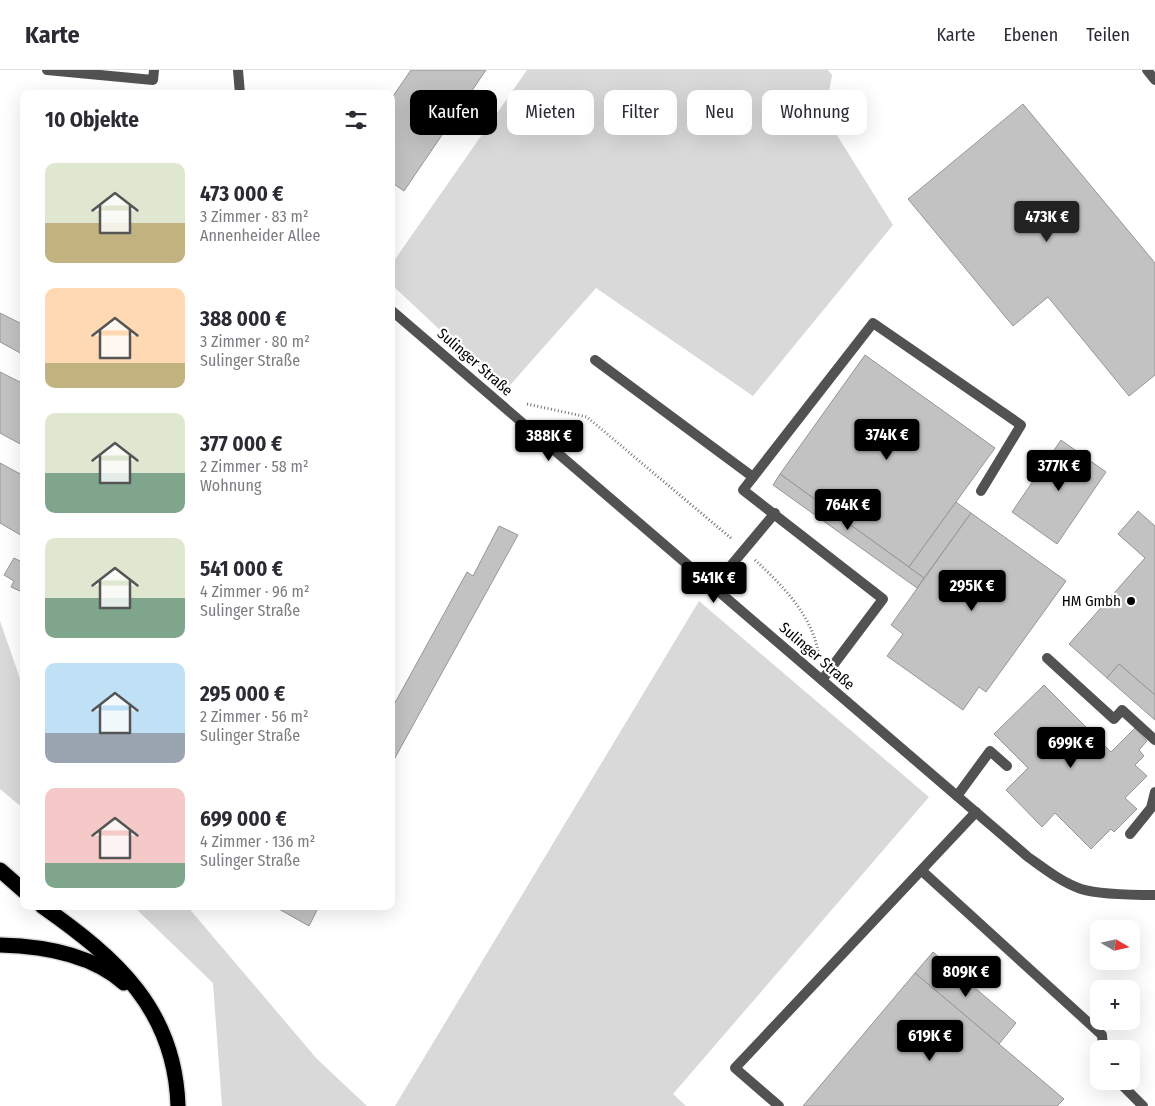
<!DOCTYPE html>
<html lang="de">
<head>
<meta charset="utf-8">
<style>
  body { margin:0; font-family:"Fira Sans Condensed",sans-serif; background:#f7f7f7; color:#2b2b33; height:100vh; display:flex; flex-direction:column; font-size:19px; white-space:nowrap }
  * { box-sizing:border-box; margin:0 }
  p { font-size:16px; color:#7c7c81 }
  .icon { flex:none; width:28px; height:28px; fill:none; stroke:currentColor; stroke-width:2; stroke-linecap:round; stroke-linejoin:round }
  .map { position:relative; flex:1; overflow:hidden }
  .details { position:absolute; left:20px; top:20px; width:375px; height:820px; display:flex; flex-direction:column; background:#fff; border-radius:10px; box-shadow:0 5px 20px #0002 }
  .details>* { flex:none }
  .banner { position:absolute; left:410px; top:20px; width:475px; height:45px; display:flex; gap:10px }
  .needle { width:32px; rotate:99deg }
  .tools { position:absolute; left:1090px; top:850px; display:grid; gap:10px }
  .tools a { display:grid; place-items:center; width:50px; height:50px; border-radius:10px; background:#fff; box-shadow:0 5px 20px #0002; font-size:25px }
  .price { position:absolute; translate:-50% -42px; padding:0 11px; border-radius:5px; background:#000; color:#fff; font-size:16px; line-height:32px; filter:drop-shadow(0 1px 2px #0008) }
  .price::after { content:''; position:absolute; left:50%; top:30px; width:15px; height:11px; margin-left:-8px; background:inherit; clip-path:polygon(0 0,100% 0,50% 100%) }
  .price.current { background:#222; color:#fff }
  ul { padding:0; list-style:none }
  li { display:flex; align-items:center; gap:15px; height:125px; padding:0 25px }
  li span { display:grid; place-items:center; flex:none; width:140px; height:100px; border-radius:10px; color:#555 }
  li>.icon { margin-inline-start:auto }
  span .icon { width:60px; height:60px; fill:#fffc; stroke-width:1 }
  li b { font-size:21px }
  h2 { display:flex; justify-content:space-between; align-items:center; height:60px; padding:0 25px; font-size:21px }
  .chip { padding:0 18px; border-radius:10px; background:#fff; box-shadow:0 5px 20px #0002; font-size:18px; line-height:45px }
  .chip.current { background:#000; color:#fff }
  header { display:flex; align-items:center; gap:30px; box-sizing:border-box; height:70px; padding:0 25px; background:#fff; border-bottom:1px solid #e1e1e2 }
  header strong { font-size:24px }
  nav { display:flex; gap:28px; margin-inline-start:auto; font-size:18px }
  .map>svg:first-child { display:block }
  .green { fill:#d9d9d9 }
  .building { fill:#c2c2c2; stroke:#969696 }
  .lines { fill:none; stroke-linecap:round; stroke-linejoin:round }
  .highway-casing { stroke:#dbdbdb; stroke-width:18 }
  .path { stroke:#747474; stroke-width:3; stroke-dasharray:1 2.5; stroke-linecap:butt }
  .lane { stroke:#525252; stroke-width:10 }
  .street { stroke:#525252; stroke-width:10 }
  .highway { stroke:#000; stroke-width:15 }
  .poi-dot { fill:#000; stroke:#fff; stroke-width:2 }
  .labels { text-anchor:middle; dominant-baseline:central; stroke-width:4.5; stroke-linejoin:round; paint-order:stroke }
  .street-label { font-size:15px; fill:#000; stroke:#fff }
  .poi-label { font-size:15px; fill:#000; stroke:#fff; text-anchor:end }
</style>
</head>
<body>
<header>
<strong>Karte</strong>
<nav><a>Karte</a><a>Ebenen</a><a>Teilen</a></nav>
</header>
<div class="map">
<svg width="1155" height="1036" viewBox="0 0 1155 1036">
  <rect width="100%" height="100%" fill="#fff"/>
  <g class="green">
    <polygon points="527,0 828,0 832,5 825,46 893,155 753,326 596,218 505,321 391,214 391,195"/>
    <polygon points="699,531 929,727 673,1024 686,1036 395,1036"/>
    <polygon points="0,551 24,620 24,739 0,719"/>
    <polygon points="133,836 187,836 317,989 367,1036 222,1036 213,913"/>
  </g>
  <g class="building">
    <polygon points="411,0 486,0 404,121 391,112 391,29"/>
    <polygon points="1023,34 1155,193 1155,305 1129,326 1048,227 1013,256 908,129"/>
    <polygon points="0,243 24,255 24,285 0,272"/>
    <polygon points="865,285 995,378 909,497 780,404"/>
    <polygon points="0,302 24,314 24,376 0,363"/>
    <polygon points="1061,370 1106,402 1057,474 1012,442"/>
    <polygon points="0,393 24,406 24,467 0,453"/>
    <polygon points="780,404 924,508 917,518 773,415"/>
    <polygon points="956,432 971,443 924,508 909,497"/>
    <polygon points="1138,441 1155,456 1155,625 1119,594 1107,608 1069,574 1145,488 1118,464"/>
    <polygon points="971,443 1066,511 986,622 979,617 963,640 887,586 903,564 891,555"/>
    <polygon points="499,456 518,465 391,695 391,640 467,502 473,506"/>
    <polygon points="14,488 24,493 24,517 22,522 11,517 14,511 4,505"/>
    <polygon points="1119,594 1155,625 1155,650 1107,608"/>
    <polygon points="1044,615 1111,682 1135,658 1147,671 1139,680 1144,686 1135,695 1147,706 1125,728 1137,739 1114,762 1111,759 1091,779 1055,743 1042,757 1006,720 1028,698 994,664"/>
    <polygon points="279,836 319,836 309,856 277,838"/>
    <polygon points="933,882 1016,953 999,974 915,903"/>
    <polygon points="915,903 1064,1029 1057,1036 803,1036"/>
  </g>
  <g class="lines">
    <defs>
      <g id="highway">
        <polyline points="0,800 24,821"/>
        <path d="M 42,836 C 116,888 175,939 178,1036"/>
        <path d="M 0,875 C 43,876 91,884 124,913"/>
      </g>
    </defs>
    <use href="#highway" class="highway-casing"/>
    <g class="path">
      <polyline points="527,334 587,347 732,469"/>
      <path d="M 755,490 C 783,516 814,547 819,587"/>
    </g>
    <g class="lane">
      <polyline points="47,0 153,10 154,0"/>
      <polyline points="595,290 753,407"/>
      <polyline points="713,517 775,443"/>
      <polyline points="1047,588 1114,649 1122,640 1155,670"/>
      <polyline points="822,610 883,529 743,420 873,253 1021,355 981,421"/>
      <polyline points="957,726 990,681 1007,696"/>
      <polyline points="1130,764 1151,738 1155,722"/>
      <polyline points="922,801 1102,965 1103,979"/>
      <polyline points="1118,1011 1143,1036"/>
      <polyline points="779,1036 735,998 976,742"/>
    </g>
    <g class="street">
      <polyline points="238,0 240,24"/>
      <polyline points="1147,0 1155,10"/>
      <path d="M 391,240 L 1028,787 C 1045,799 1061,812 1081,819 C 1100,825 1135,825 1155,825"/>
    </g>
    <use href="#highway" class="highway"/>
  </g>
  <circle class="poi-dot" cx="1131" cy="531" r="5"/>
  <g class="labels">
    <g class="street-label">
      <text transform="translate(475 292) rotate(41)">Sulinger Straße</text>
      <text transform="translate(817 586) rotate(41)">Sulinger Straße</text>
    </g>
    <g class="poi-label">
      <text x="1121" y="531">HM Gmbh</text>
    </g>
  </g>
</svg>
<div class="tools">
<a><svg class="needle" viewBox="-14 -14 28 28"><path d="M0-13l5 13h-10z" fill="#e53935"/><path d="M0 13l5-13h-10z" fill="#7c7c81"/></svg></a>
<a>+</a>
<a>−</a>
</div>
<b class="price current" style="left:1047px;top:173px">473K €</b>
<b class="price" style="left:887px;top:391px">374K €</b>
<b class="price" style="left:549px;top:392px">388K €</b>
<b class="price" style="left:1059px;top:422px">377K €</b>
<b class="price" style="left:848px;top:461px">764K €</b>
<b class="price" style="left:714px;top:534px">541K €</b>
<b class="price" style="left:972px;top:542px">295K €</b>
<b class="price" style="left:1071px;top:699px">699K €</b>
<b class="price" style="left:966px;top:928px">809K €</b>
<b class="price" style="left:930px;top:992px">619K €</b>
<div class="banner">
<a class="chip current">Kaufen</a>
<a class="chip">Mieten</a>
<a class="chip">Filter</a>
<a class="chip">Neu</a>
<a class="chip">Wohnung</a>
</div>
<section class="details">
<h2>10 Objekte<svg class="icon" aria-label="filters" viewBox="0 0 24 24"><path d="M4 7h16M4 17h16"/><circle cx="9" cy="7" r="2"/><circle cx="15" cy="17" r="2"/></svg></h2>
<ul>
<li><span style="background:linear-gradient(#dfe7d0 60%,#c2b280 0)"><svg class="icon" aria-label="home" viewBox="0 0 24 24"><path d="M3 11l9-7 9 7M6 9v11h12V9"/></svg></span><div><b>473 000 €</b><p>3 Zimmer · 83 m²</p><p>Annenheider Allee</p></div></li>
<li><span style="background:linear-gradient(#ffd9b3 75%,#c2b280 0)"><svg class="icon" aria-label="home" viewBox="0 0 24 24"><path d="M3 11l9-7 9 7M6 9v11h12V9"/></svg></span><div><b>388 000 €</b><p>3 Zimmer · 80 m²</p><p>Sulinger Straße</p></div></li>
<li><span style="background:linear-gradient(#dfe7d0 60%,#7fa58c 0)"><svg class="icon" aria-label="home" viewBox="0 0 24 24"><path d="M3 11l9-7 9 7M6 9v11h12V9"/></svg></span><div><b>377 000 €</b><p>2 Zimmer · 58 m²</p><p>Wohnung</p></div></li>
<li><span style="background:linear-gradient(#dfe7d0 60%,#7fa58c 0)"><svg class="icon" aria-label="home" viewBox="0 0 24 24"><path d="M3 11l9-7 9 7M6 9v11h12V9"/></svg></span><div><b>541 000 €</b><p>4 Zimmer · 96 m²</p><p>Sulinger Straße</p></div></li>
<li><span style="background:linear-gradient(#bfe0f5 70%,#9aa5b1 0)"><svg class="icon" aria-label="home" viewBox="0 0 24 24"><path d="M3 11l9-7 9 7M6 9v11h12V9"/></svg></span><div><b>295 000 €</b><p>2 Zimmer · 56 m²</p><p>Sulinger Straße</p></div></li>
<li><span style="background:linear-gradient(#f6c9c9 75%,#7fa58c 0)"><svg class="icon" aria-label="home" viewBox="0 0 24 24"><path d="M3 11l9-7 9 7M6 9v11h12V9"/></svg></span><div><b>699 000 €</b><p>4 Zimmer · 136 m²</p><p>Sulinger Straße</p></div></li>
</ul>
</section>
</div>
</body>
</html>
